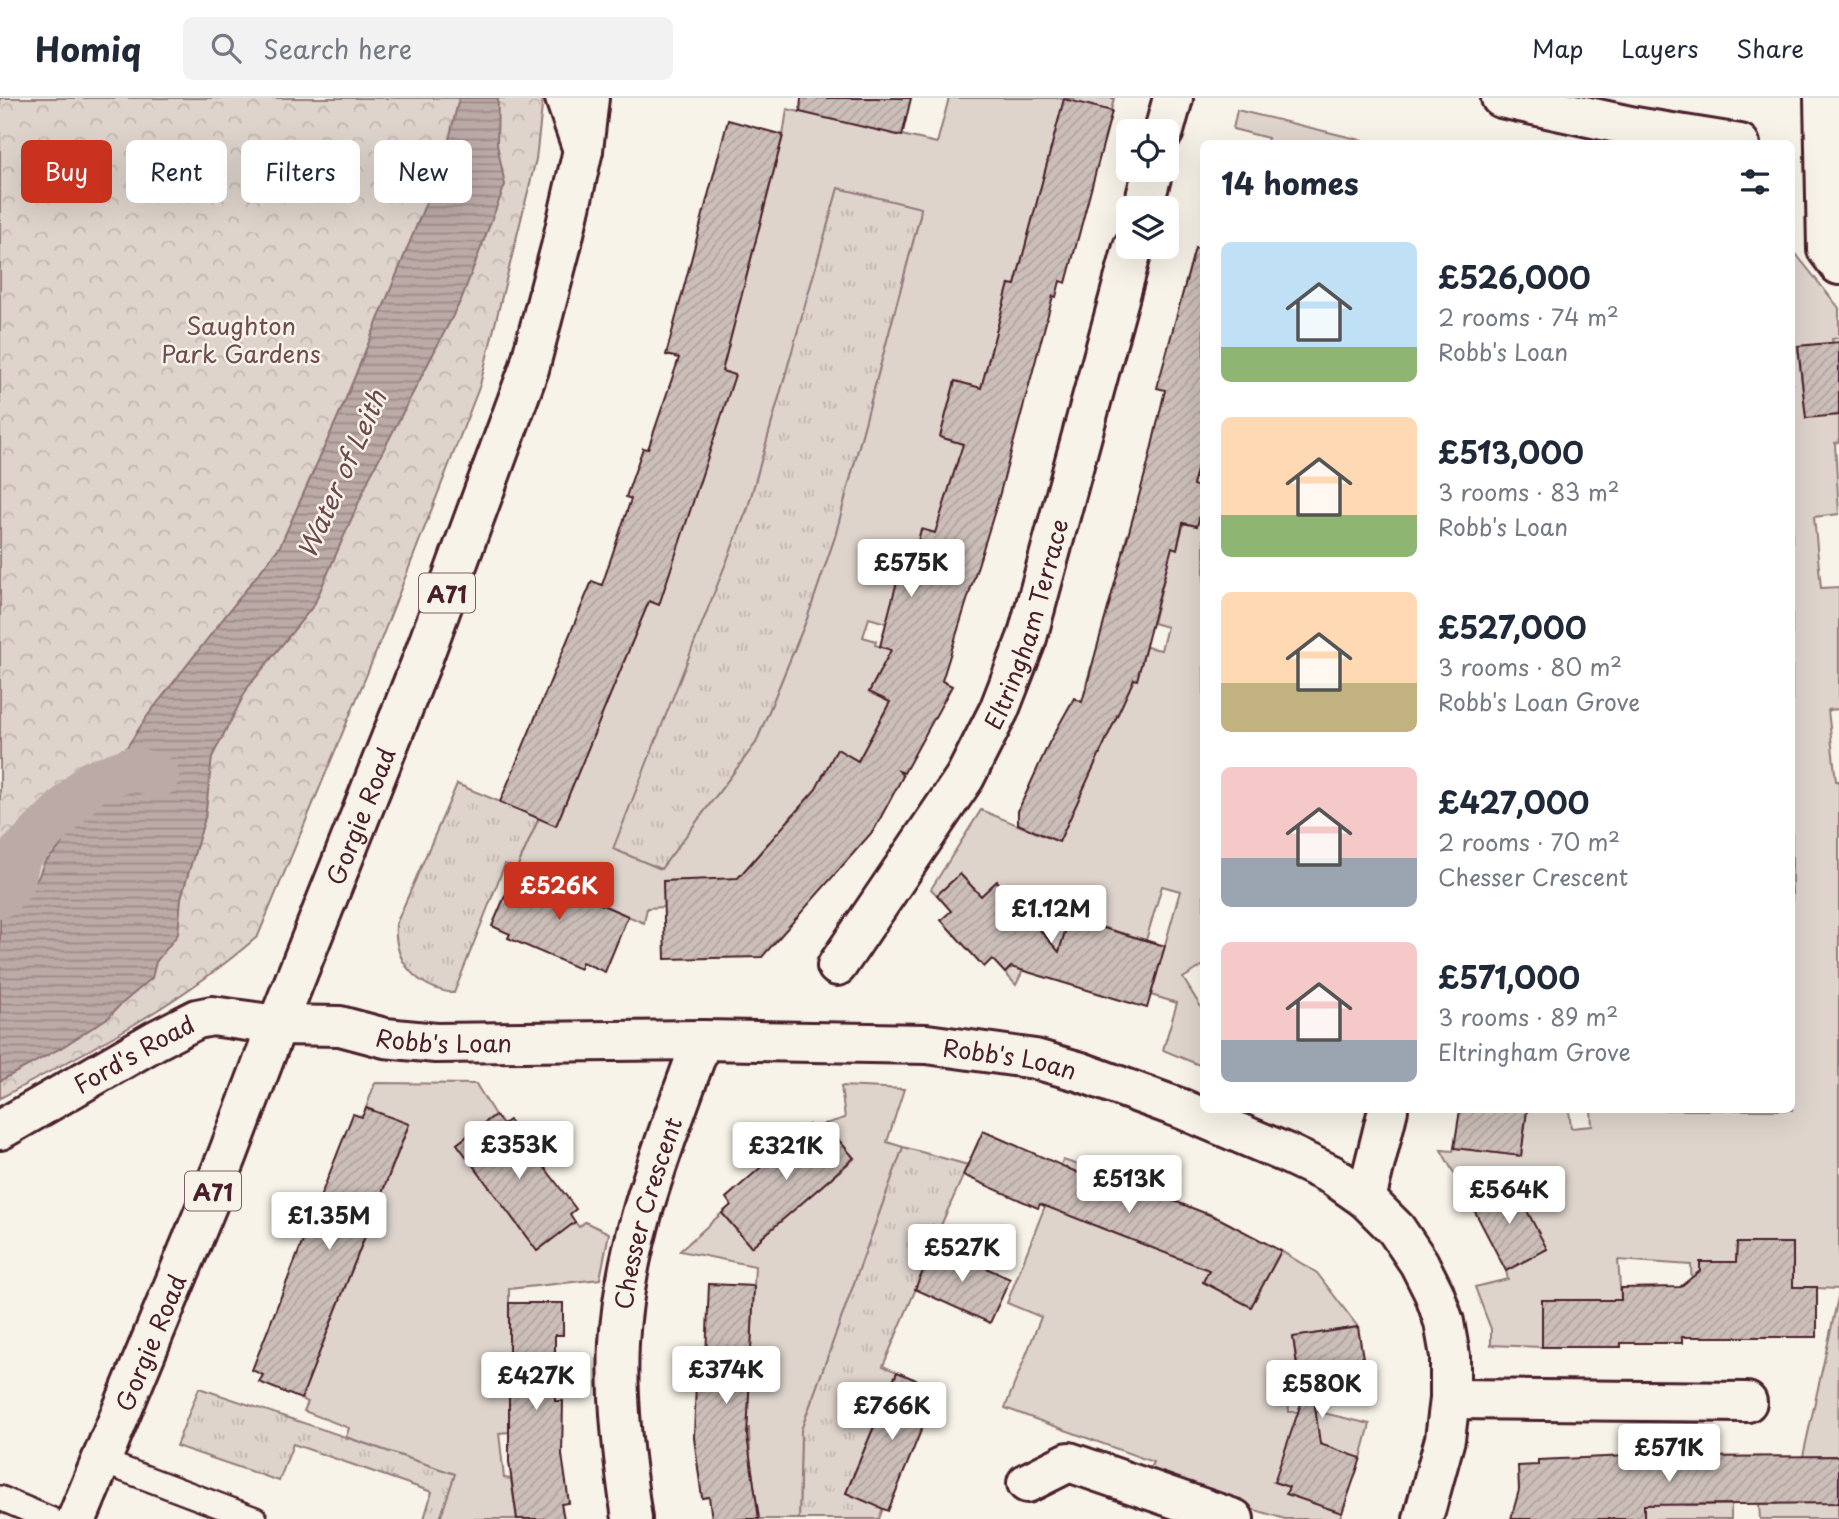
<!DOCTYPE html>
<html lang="en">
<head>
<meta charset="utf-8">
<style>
  body { margin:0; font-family:"Playpen Sans",sans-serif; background:#f2f2f3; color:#1f2937; height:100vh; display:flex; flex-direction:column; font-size:26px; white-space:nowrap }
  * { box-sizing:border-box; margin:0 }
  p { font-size:23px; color:#747a83 }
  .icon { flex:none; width:38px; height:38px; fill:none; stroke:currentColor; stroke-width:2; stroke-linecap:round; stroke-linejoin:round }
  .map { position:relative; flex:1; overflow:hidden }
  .details { position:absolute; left:1200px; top:42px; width:595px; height:973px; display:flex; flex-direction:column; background:#fff; border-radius:10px; box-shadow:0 7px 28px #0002 }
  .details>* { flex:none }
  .top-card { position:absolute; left:21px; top:42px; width:665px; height:63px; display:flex; gap:14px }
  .buttons { position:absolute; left:1116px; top:21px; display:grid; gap:14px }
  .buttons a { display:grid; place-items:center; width:63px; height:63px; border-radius:10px; background:#fff; box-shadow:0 7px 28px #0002; font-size:35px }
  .price { position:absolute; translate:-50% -60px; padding:0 16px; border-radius:7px; background:#fff; color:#222; font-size:23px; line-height:46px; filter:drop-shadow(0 2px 4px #0008) }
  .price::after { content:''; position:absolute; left:50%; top:42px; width:21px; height:16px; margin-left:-10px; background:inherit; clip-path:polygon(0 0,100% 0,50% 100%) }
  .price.active { background:#c8321e; color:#fff }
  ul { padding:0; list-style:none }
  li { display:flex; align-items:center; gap:21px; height:175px; padding:0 21px }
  li span { display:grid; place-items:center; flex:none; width:196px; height:140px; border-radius:10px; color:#555 }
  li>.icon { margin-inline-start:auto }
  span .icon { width:84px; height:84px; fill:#fffc; stroke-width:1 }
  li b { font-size:30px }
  h2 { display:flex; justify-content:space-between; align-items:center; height:84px; padding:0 21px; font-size:30px }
  .chip { padding:0 24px; border-radius:10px; background:#fff; box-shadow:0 7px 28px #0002; font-size:24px; line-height:63px }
  .chip.active { background:#c8321e; color:#fff }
  header { display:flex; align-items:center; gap:42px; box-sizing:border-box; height:98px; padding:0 35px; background:#fff; border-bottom:2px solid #e0e1e3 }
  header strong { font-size:33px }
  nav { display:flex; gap:38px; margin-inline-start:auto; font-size:24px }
  .search { width:490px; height:63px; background:#f2f2f3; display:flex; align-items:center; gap:18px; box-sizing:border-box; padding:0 24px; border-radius:10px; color:#747a83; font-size:26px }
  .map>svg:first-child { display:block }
  .grass { fill:url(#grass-tufts); stroke:#947a7c; stroke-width:2 }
  .forest { fill:url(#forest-crowns); stroke:#947a7c; stroke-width:2 }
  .garden { fill:#ded4cc; stroke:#947a7c; stroke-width:2; fill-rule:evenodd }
  .water { fill:url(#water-rules); stroke:#8e7275; stroke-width:2 }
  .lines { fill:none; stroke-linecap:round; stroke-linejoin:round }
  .canal { stroke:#bcaaa7; stroke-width:44 }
  .building { fill:url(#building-hatch); stroke:#4a1f2b; stroke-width:2 }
  .service-casing { stroke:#4a1f2b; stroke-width:28 }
  .minor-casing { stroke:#4a1f2b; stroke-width:44 }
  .tertiary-casing { stroke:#4a1f2b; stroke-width:44 }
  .primary-casing { stroke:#4a1f2b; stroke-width:44 }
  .service { stroke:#f7f3e8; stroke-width:23 }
  .minor { stroke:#f7f3e8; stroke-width:38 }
  .tertiary { stroke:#f7f3e8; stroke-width:38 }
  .primary { stroke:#f7f3e8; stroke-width:38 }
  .labels { text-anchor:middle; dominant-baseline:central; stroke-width:5; stroke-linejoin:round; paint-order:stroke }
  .shield { fill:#f7f3e8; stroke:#7e5f64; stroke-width:2 }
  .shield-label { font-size:23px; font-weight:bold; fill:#4a1f2b }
  .park-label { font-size:24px; fill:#6f4c53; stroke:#f7f3e8 }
  .street-label { font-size:24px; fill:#4a1f2b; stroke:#f7f3e8 }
  .water-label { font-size:26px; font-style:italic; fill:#6c4950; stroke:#f7f3e8 }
</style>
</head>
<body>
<header>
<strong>Homiq</strong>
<div class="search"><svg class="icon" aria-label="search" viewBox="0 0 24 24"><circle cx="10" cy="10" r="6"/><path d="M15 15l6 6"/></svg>Search here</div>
<nav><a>Map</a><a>Layers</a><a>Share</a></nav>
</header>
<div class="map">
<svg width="1839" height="1421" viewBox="0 0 1839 1421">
  <defs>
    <pattern id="grass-tufts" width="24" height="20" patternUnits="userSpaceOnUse" patternTransform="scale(1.75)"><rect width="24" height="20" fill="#ded4cc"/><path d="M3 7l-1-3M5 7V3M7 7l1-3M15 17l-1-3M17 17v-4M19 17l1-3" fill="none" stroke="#c0b6af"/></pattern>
    <pattern id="forest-crowns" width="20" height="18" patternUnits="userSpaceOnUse" patternTransform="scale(1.75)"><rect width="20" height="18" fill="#ded4cc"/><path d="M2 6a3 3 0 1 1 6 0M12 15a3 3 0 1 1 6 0" fill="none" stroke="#c0b6af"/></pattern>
    <pattern id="water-rules" width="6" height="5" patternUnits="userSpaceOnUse" patternTransform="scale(1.75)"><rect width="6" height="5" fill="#bcaaa7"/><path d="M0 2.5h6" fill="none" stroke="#9b8a88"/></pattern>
    <pattern id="building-hatch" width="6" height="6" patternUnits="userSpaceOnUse" patternTransform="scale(1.75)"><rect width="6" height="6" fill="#ccbfb9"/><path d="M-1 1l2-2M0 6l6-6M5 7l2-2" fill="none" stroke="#b1a49f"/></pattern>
  </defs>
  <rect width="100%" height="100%" fill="#f7f3e8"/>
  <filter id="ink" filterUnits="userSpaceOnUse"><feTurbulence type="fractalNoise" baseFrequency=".0143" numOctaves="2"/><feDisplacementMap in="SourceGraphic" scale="14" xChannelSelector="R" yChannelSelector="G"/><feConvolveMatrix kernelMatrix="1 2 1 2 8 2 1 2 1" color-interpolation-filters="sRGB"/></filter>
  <g filter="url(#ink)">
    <g class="grass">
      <polygon points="838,89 922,110 920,118 835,439 807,521 756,645 661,771 612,751 748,409"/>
      <path d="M 457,686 L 539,720 L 517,770 L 505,766 L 454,895 C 417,890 393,864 396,826 Z"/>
      <polygon points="903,1049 968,1067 933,1145 935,1146 883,1268 897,1274 846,1395 883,1410 879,1421 799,1421 801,1332"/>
      <polygon points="199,1290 456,1376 440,1421 424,1421 432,1394 293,1346 279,1383 176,1348"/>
    </g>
    <path class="forest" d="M 0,0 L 543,0 L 536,61 L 480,287 L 377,552 L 258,838 C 182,905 89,953 0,1000 Z"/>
    <g class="garden">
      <path d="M 949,0 L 1114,0 L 1111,13 L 1064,1 L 1019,173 L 1015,187 L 1009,187 L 981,290 L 955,283 L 940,339 L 966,347 L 985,368 L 958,361 L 936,435 L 921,431 L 914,460 L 904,458 L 899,477 L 921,482 L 906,531 L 869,520 L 863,539 L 876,543 L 875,547 L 898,554 L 880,573 L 869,594 L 890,604 L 858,663 L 837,652 L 822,679 L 843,690 L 811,697 L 789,721 L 785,759 L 768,745 L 735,784 L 693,792 L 693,782 L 663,783 L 664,809 L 647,810 L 644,825 L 517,770 L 539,720 L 556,727 L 649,503 L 659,506 L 734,277 L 722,273 L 783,38 L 787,11 L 937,45 ZM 838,90 L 921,110 L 920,118 L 835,439 L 807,521 L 756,645 L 661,771 L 613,751 L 748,409 Z"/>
      <polygon points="1237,12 1373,45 1267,45 1268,40 1233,31"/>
      <polygon points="1792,151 1839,210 1839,240 1832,241 1833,245 1798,249 1806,319 1839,317 1839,344 1835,345 1839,416 1814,419 1821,490 1839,489 1839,611 1828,612 1836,683 1839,683 1839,1191 1793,1189 1793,1145 1737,1145 1736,1164 1700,1164 1700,1189 1692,1190 1691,1167 1618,1162 1621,1202 1542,1203 1542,1249 1491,1247 1491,1231 1475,1189 1508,1181 1506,1173 1546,1151 1512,1084 1471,1106 1441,1052 1453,1053 1454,1050 1521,1058 1527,1012 1569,1012 1571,1030 1592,1028 1591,1012 1792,1012"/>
      <polygon points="1204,402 1204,867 1183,880 1204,914 1204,969 1163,952 1177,905 1151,897 1180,793 1162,788 1146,842 1069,820 1052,876 1025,868 1016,887 1005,875 1024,858 997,784 981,798 960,776 937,797 931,791 981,712 1059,744 1124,602 1086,587 1091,569 1137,581 1146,549 1161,552 1167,529 1153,525 1168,465 1123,453 1127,438 1177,450 1184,425 1197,428"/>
      <polygon points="375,985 476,986 495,1017 457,1046 537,1152 575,1124 579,1129 585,1124 609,1135 600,1181 509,1191 509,1334 499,1335 504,1380 511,1381 517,1421 440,1421 455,1376 346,1339 349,1330 304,1313 308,1304 301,1301 409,1027 366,1010"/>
      <polygon points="841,988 904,991 887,1044 903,1049 801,1332 799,1421 759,1421 750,1360 749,1330 747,1330 755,1168 680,1153 722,1115 751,1148 854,1061 825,1026 845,1020"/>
      <polygon points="1063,1062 1103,1075 1085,1124 1185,1162 1206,1114 1232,1127 1203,1184 1251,1209 1281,1153 1317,1175 1358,1229 1293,1239 1301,1295 1288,1295 1289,1314 1315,1313 1370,1326 1361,1360 1274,1384 1289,1389 1287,1396 1342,1415 1339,1421 1285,1421 1146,1379 1153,1364 1005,1310 1041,1219 1007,1205"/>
      <polygon points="1839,1195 1838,1421 1760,1421 1759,1406 1777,1406 1777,1390 1796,1390"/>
      <polygon points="1644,1397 1687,1407 1731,1407 1731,1421 1644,1421"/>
    </g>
    <polygon class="water" points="459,0 498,0 497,46 505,87 461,202 371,376 314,507 248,589 212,659 205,720 181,800 178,836 156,864 152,880 118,909 109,919 61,950 0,983 0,814 24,788 30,788 31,784 38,780 44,765 58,751 83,711 101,700 103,691 103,671 102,668 97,669 100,664 127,649 148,617 280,448 344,305 445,58"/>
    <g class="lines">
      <polyline class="canal" points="0,798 13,783 19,757 92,684 133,670 157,678"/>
    </g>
    <g class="building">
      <polygon points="801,0 911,0 902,38 800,14"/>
      <polygon points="1064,1 1112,13 1066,185 1060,183 1056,199 1053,198 997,406 942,583 952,588 904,675 899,673 903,678 874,732 762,859 665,861 663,783 738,780 816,691 837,651 858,663 890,604 869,594 891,552 880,548 904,457 914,460 921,431 935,435 963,346 940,339 955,283 981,290 1009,186 1015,187"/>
      <polygon points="728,22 783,37 722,273 735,277 659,507 649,503 556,728 500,704 592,483 602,487 631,401 626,399 643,350 648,351 679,260 666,257"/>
      <polygon points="1195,150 1204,152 1204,345 1193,387 1204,390 1204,403 1197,428 1183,425 1177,451 1172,449 1137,582 1134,581 1059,744 1018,726 1018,713 1049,645 1074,600 1082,604 1148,365 1165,292 1157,290"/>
      <polygon points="1839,244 1839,317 1806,320 1798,248"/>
      <polygon points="517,770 628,818 605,874 582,864 580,871 508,840 510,836 492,828"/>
      <polygon points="960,776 981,798 997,783 1059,854 1069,820 1165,848 1147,910 1011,869 1005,875 992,861 984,869 941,822 951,813 937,797"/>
      <polygon points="366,1010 409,1026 301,1301 259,1284 263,1277 252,1272 353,1016 362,1019"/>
      <polygon points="1460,1012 1527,1012 1521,1058 1454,1050"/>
      <polygon points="495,1017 503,1026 509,1022 576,1111 570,1116 575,1124 537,1153 457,1046"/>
      <polygon points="825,1026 854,1060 751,1149 722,1115 731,1107 726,1100 809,1027 815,1034"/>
      <polygon points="983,1033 1099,1084 1103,1075 1220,1121 1281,1153 1251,1209 1203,1184 1209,1172 1040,1106 1038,1110 963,1077"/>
      <polygon points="1512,1084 1547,1151 1506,1173 1471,1106"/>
      <polygon points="1737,1145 1793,1145 1793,1189 1817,1189 1817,1239 1682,1239 1682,1245 1621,1245 1621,1249 1542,1249 1542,1202 1621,1202 1621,1190 1680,1189 1700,1173 1700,1164 1736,1164"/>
      <polygon points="935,1146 1010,1181 990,1225 915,1191"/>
      <polygon points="709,1186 754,1188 747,1338 759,1421 712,1421 709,1399 702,1400 694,1340 696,1283 705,1284"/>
      <polygon points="509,1205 563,1205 563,1237 555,1237 555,1303 563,1303 562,1357 569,1405 561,1406 564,1421 517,1421 509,1364"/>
      <polygon points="1358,1229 1367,1285 1313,1293 1320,1346 1361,1360 1342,1415 1286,1396 1289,1389 1274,1384 1305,1294 1301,1295 1293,1239"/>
      <polygon points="897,1274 938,1291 888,1413 846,1395"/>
      <polygon points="1651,1357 1687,1358 1687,1359 1839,1358 1839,1405 1644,1407 1644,1421 1511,1421 1519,1392 1518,1368 1538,1367 1538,1362"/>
    </g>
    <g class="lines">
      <defs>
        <g id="service">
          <polyline points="101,1363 255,1421"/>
          <polyline points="0,1400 50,1421"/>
        </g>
        <g id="minor">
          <polyline points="1501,0 1635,29 1740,46"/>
          <polyline points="1824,0 1827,151 1839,167"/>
          <polyline points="1164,33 1173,0"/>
          <polyline points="1143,110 1153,72"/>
          <path id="s1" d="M 837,868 L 965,679 L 999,612 L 1027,540 L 1133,149"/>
          <path id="s2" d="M 0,1032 L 156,942 L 197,921 L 212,918 L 277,927 L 340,928 L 385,940 L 436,945 L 702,942 L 927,946 L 1035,961 L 1081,974 L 1182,1011 L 1286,1055 L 1332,1077 L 1366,1101 L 1396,1131 L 1419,1165 L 1434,1195 L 1444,1224 L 1450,1258 L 1450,1301 L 1445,1341 L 1423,1421"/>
          <polyline points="1366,1101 1388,1012"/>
          <polyline points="1450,1301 1747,1304"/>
          <polyline points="1027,1385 1069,1364 1234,1421"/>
          <path id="s3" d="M 632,1421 C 624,1363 616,1304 619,1245 C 625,1139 666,1041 702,942"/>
        </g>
        <polyline id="tertiary" points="565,0 583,52"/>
        <g id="primary">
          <path id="s4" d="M 77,1421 L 227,1059 L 277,927 L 421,565 L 529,271 L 561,149 L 583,52 L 589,0"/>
        </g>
      </defs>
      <use href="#service" class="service-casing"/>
      <use href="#minor" class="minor-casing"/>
      <use href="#tertiary" class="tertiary-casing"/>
      <use href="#primary" class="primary-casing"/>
      <use href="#service" class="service"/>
      <use href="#minor" class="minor"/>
      <use href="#tertiary" class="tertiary"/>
      <use href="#primary" class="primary"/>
    </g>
  </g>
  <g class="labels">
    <g class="shield">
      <rect x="419" y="475.5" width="56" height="39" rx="5"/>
      <rect x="185" y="1073.5" width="56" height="39" rx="5"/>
    </g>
    <g class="shield-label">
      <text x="447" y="495">A71</text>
      <text x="213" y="1093">A71</text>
    </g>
    <g class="park-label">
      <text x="241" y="227">Saughton<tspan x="241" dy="28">Park Gardens</tspan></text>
    </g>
    <g class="street-label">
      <text stroke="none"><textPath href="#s1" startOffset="394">Eltringham Terrace</textPath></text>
      <text stroke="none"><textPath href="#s4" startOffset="758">Gorgie Road</textPath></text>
      <text stroke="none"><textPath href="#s2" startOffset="476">Robb's Loan</textPath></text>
      <text stroke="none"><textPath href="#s2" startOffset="154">Ford's Road</textPath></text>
      <text stroke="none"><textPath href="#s2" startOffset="1043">Robb's Loan</textPath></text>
      <text stroke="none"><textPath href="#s3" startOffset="310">Chesser Crescent</textPath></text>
      <text stroke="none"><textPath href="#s4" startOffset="191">Gorgie Road</textPath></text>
    </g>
    <g class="water-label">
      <text transform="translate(341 376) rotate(-66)">Water of Leith</text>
    </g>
  </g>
</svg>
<div class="buttons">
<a><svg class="icon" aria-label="locate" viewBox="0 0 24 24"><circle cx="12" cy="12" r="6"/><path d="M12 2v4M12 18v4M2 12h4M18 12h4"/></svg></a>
<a><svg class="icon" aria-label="layers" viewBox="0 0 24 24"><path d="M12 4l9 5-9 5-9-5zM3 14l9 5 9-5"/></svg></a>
</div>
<b class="price" style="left:911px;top:501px">£575K</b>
<b class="price active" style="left:559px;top:824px">£526K</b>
<b class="price" style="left:1051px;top:847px">£1.12M</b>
<b class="price" style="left:519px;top:1083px">£353K</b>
<b class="price" style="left:786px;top:1084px">£321K</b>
<b class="price" style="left:1129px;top:1117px">£513K</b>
<b class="price" style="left:1509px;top:1128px">£564K</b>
<b class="price" style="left:329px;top:1154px">£1.35M</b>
<b class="price" style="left:962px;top:1186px">£527K</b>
<b class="price" style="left:726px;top:1308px">£374K</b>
<b class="price" style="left:536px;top:1314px">£427K</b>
<b class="price" style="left:1322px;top:1322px">£580K</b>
<b class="price" style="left:892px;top:1344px">£766K</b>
<b class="price" style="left:1669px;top:1386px">£571K</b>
<div class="top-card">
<a class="chip active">Buy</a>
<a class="chip">Rent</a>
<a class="chip">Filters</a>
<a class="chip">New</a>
</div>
<section class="details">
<h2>14 homes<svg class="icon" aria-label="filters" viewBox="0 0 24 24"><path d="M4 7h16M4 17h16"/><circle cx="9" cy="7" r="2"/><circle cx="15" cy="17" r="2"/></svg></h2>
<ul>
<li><span style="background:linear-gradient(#bfe0f5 75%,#8fb573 0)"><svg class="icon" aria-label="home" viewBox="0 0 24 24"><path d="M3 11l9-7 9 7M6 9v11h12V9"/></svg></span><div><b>£526,000</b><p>2 rooms · 74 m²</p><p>Robb's Loan</p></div></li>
<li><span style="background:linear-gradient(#ffd9b3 70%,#8fb573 0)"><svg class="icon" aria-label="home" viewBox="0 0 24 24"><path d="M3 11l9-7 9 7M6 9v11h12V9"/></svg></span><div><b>£513,000</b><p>3 rooms · 83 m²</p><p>Robb's Loan</p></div></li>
<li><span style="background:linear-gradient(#ffd9b3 65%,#c2b280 0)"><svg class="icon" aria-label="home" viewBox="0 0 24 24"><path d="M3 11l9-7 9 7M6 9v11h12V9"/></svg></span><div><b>£527,000</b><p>3 rooms · 80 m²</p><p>Robb's Loan Grove</p></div></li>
<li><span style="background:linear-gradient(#f6c9c9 65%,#9aa5b1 0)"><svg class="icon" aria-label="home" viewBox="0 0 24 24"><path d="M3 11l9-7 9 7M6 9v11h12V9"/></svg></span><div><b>£427,000</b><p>2 rooms · 70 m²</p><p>Chesser Crescent</p></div></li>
<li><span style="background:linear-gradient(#f6c9c9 70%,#9aa5b1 0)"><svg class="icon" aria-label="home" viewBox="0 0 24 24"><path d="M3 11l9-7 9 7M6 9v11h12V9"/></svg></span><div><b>£571,000</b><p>3 rooms · 89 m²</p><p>Eltringham Grove</p></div></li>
</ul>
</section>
</div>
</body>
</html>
